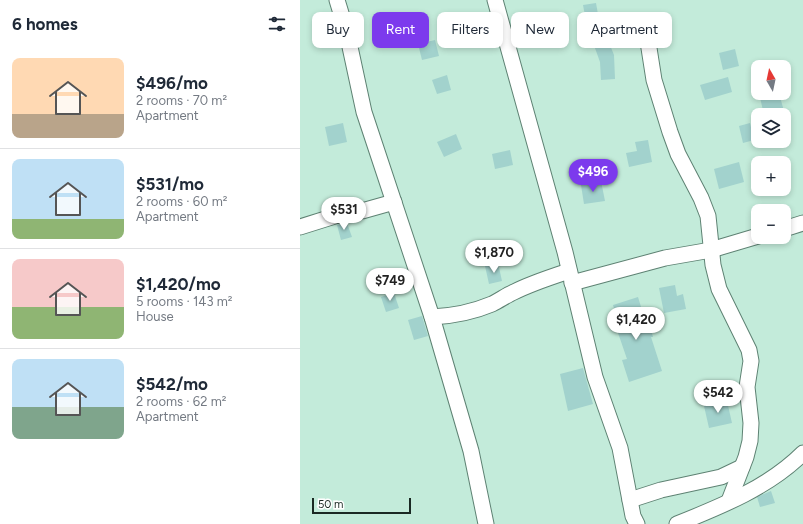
<!DOCTYPE html>
<html lang="en">
<head>
<meta charset="utf-8">
<style>
  body { margin:0; font-family:Figtree,sans-serif; background:#f2f2f3; color:#1f2937; height:100vh; display:flex; flex-direction:column; font-size:15px; white-space:nowrap }
  * { box-sizing:border-box; margin:0 }
  p { font-size:13px; color:#747a83 }
  .icon { flex:none; width:22px; height:22px; fill:none; stroke:currentColor; stroke-width:2; stroke-linecap:round; stroke-linejoin:round }
  .map { position:relative; flex:1; overflow:hidden }
  .drawer { display:flex; flex-direction:column; background:#fff; width:300px }
  .drawer>* { flex:none }
  .guide { position:absolute; left:12px; top:12px; width:380px; height:36px; display:flex; gap:8px }
  .needle { width:26px; rotate:351deg }
  .tools { position:absolute; left:451px; top:60px; display:grid; gap:8px }
  .tools a { display:grid; place-items:center; width:40px; height:40px; border-radius:8px; background:#fff; box-shadow:0 2px 6px #0003; font-size:20px }
  .scale { position:absolute; left:12px; bottom:10px; width:99px; box-sizing:border-box; padding-left:4px; border:2px solid #1a2923; border-top:0; font-size:11px; line-height:14px; white-space:nowrap; color:#1a2923; -webkit-text-stroke:3px #fff; paint-order:stroke }
  .price { position:absolute; translate:-50% -34px; padding:0 9px; border-radius:14px; background:#fff; color:#222; font-size:13px; line-height:26px; filter:drop-shadow(0 1px 2px #0008) }
  .price::after { content:''; position:absolute; left:50%; top:24px; width:12px; height:9px; margin-left:-6px; background:inherit; clip-path:polygon(0 0,100% 0,50% 100%) }
  .price.selected { background:#7c3aed; color:#fff }
  ul { padding:0; list-style:none }
  li { display:flex; align-items:center; gap:12px; height:100px; padding:0 12px }
  li+li { border-top:1px solid #e0e1e3 }
  li span { display:grid; place-items:center; flex:none; width:112px; height:80px; border-radius:8px; color:#555 }
  li>.icon { margin-inline-start:auto }
  span .icon { width:48px; height:48px; fill:#fffc; stroke-width:1 }
  li b { font-size:17px }
  h2 { display:flex; justify-content:space-between; align-items:center; height:48px; padding:0 12px; font-size:17px }
  .chip { padding:0 14px; border-radius:8px; background:#fff; box-shadow:0 2px 6px #0003; font-size:14px; line-height:36px }
  .chip.selected { background:#7c3aed; color:#fff }
  main { display:flex; flex:1; min-height:0 }
  .map>svg:first-child { display:block }
  .building { fill:#a2d2cd }
  .lines { fill:none; stroke-linecap:round; stroke-linejoin:round }
  .street-casing { stroke:#5e8273; stroke-width:17 }
  .street { stroke:#fff; stroke-width:15 }
</style>
</head>
<body>
<main>
<section class="drawer">
<h2>6 homes<svg class="icon" aria-label="filters" viewBox="0 0 24 24"><path d="M4 7h16M4 17h16"/><circle cx="9" cy="7" r="2"/><circle cx="15" cy="17" r="2"/></svg></h2>
<ul>
<li><span style="background:linear-gradient(#ffd9b3 70%,#b9a48a 0)"><svg class="icon" aria-label="home" viewBox="0 0 24 24"><path d="M3 11l9-7 9 7M6 9v11h12V9"/></svg></span><div><b>$496/mo</b><p>2 rooms · 70 m²</p><p>Apartment</p></div></li>
<li><span style="background:linear-gradient(#bfe0f5 75%,#8fb573 0)"><svg class="icon" aria-label="home" viewBox="0 0 24 24"><path d="M3 11l9-7 9 7M6 9v11h12V9"/></svg></span><div><b>$531/mo</b><p>2 rooms · 60 m²</p><p>Apartment</p></div></li>
<li><span style="background:linear-gradient(#f6c9c9 60%,#8fb573 0)"><svg class="icon" aria-label="home" viewBox="0 0 24 24"><path d="M3 11l9-7 9 7M6 9v11h12V9"/></svg></span><div><b>$1,420/mo</b><p>5 rooms · 143 m²</p><p>House</p></div></li>
<li><span style="background:linear-gradient(#bfe0f5 60%,#7fa58c 0)"><svg class="icon" aria-label="home" viewBox="0 0 24 24"><path d="M3 11l9-7 9 7M6 9v11h12V9"/></svg></span><div><b>$542/mo</b><p>2 rooms · 62 m²</p><p>Apartment</p></div></li>
</ul>
</section>
<div class="map">
<svg width="503" height="524" viewBox="0 0 503 524">
  <rect width="100%" height="100%" fill="#c3ebda"/>
  <g class="building">
    <polygon points="296,3 301,31 304,30 314,55 315,79 301,80 300,62 287,26 283,5"/>
    <polygon points="135,40 139,56 122,60 118,44"/>
    <polygon points="435,49 439,66 423,70 419,53"/>
    <polygon points="147,75 151,90 137,94 132,80"/>
    <polygon points="428,77 432,92 405,100 400,85"/>
    <polygon points="459,93 479,93 485,115 464,115"/>
    <polygon points="43,123 47,142 29,146 25,127"/>
    <polygon points="450,123 454,140 443,143 439,126"/>
    <polygon points="156,134 162,149 144,157 137,142"/>
    <polygon points="348,140 352,162 329,167 326,153 337,151 335,142"/>
    <polygon points="210,150 213,165 195,169 192,154"/>
    <polygon points="439,162 444,182 419,189 414,169"/>
    <polygon points="301,181 305,201 284,204 281,185"/>
    <polygon points="47,223 52,237 41,240 37,225"/>
    <polygon points="198,263 202,281 189,284 185,266"/>
    <polygon points="375,285 377,296 383,294 386,309 364,313 359,288"/>
    <polygon points="94,293 99,308 86,312 81,297"/>
    <polygon points="338,297 345,320 348,319 353,337 351,337 362,371 329,382 322,360 327,359 317,330 320,329 313,305"/>
    <polygon points="122,316 128,336 114,340 108,320"/>
    <polygon points="283,368 293,404 268,411 260,374"/>
    <polygon points="427,401 432,423 409,428 404,406"/>
    <polygon points="471,491 475,503 460,507 457,497"/>
  </g>
  <g class="lines">
    <defs>
      <g id="street">
        <polyline points="37,0 47,33 64,112 132,317 171,451 186,524"/>
        <polyline points="195,0 265,252 295,377 320,448 333,516 337,524"/>
        <polyline points="346,29 354,80 370,132 378,154 401,198 408,216 413,265 419,289 449,350 451,361 447,387 451,423 450,441 446,457 429,501"/>
        <polyline points="0,227 35,216 62,211 94,202"/>
        <polyline points="484,229 503,223"/>
        <polyline points="272,283 365,258 411,250 458,236"/>
        <path d="M 132,317 C 153,316 173,312 192,304 C 200,300 207,295 214,292 C 232,283 251,277 269,271"/>
        <polyline points="330,500 361,490 421,477 442,467"/>
        <path d="M 377,524 C 422,506 469,487 503,453"/>
      </g>
    </defs>
    <use href="#street" class="street-casing"/>
    <use href="#street" class="street"/>
  </g>
</svg>
<div class="tools">
<a><svg class="needle" viewBox="-14 -14 28 28"><path d="M0-13l5 13h-10z" fill="#e53935"/><path d="M0 13l5-13h-10z" fill="#747a83"/></svg></a>
<a><svg class="icon" aria-label="layers" viewBox="0 0 24 24"><path d="M12 4l9 5-9 5-9-5zM3 14l9 5 9-5"/></svg></a>
<a>+</a>
<a>−</a>
</div>
<div class="scale">50 m</div>
<b class="price selected" style="left:293px;top:193px">$496</b>
<b class="price" style="left:44px;top:231px">$531</b>
<b class="price" style="left:194px;top:274px">$1,870</b>
<b class="price" style="left:90px;top:302px">$749</b>
<b class="price" style="left:336px;top:341px">$1,420</b>
<b class="price" style="left:418px;top:414px">$542</b>
<div class="guide">
<a class="chip">Buy</a>
<a class="chip selected">Rent</a>
<a class="chip">Filters</a>
<a class="chip">New</a>
<a class="chip">Apartment</a>
</div>
</div>
</main>
</body>
</html>
